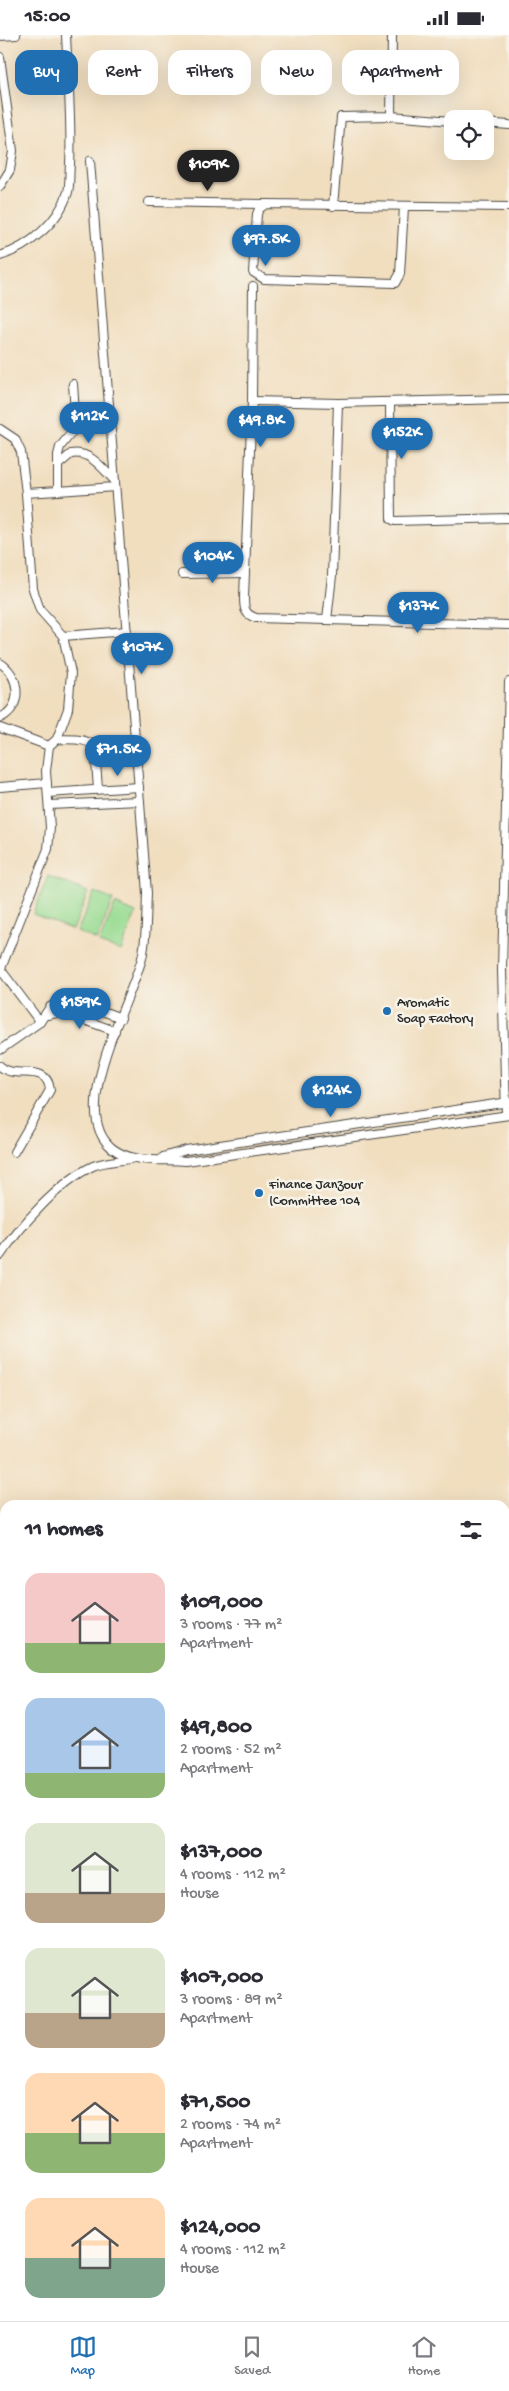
<!DOCTYPE html>
<html lang="en">
<head>
<meta charset="utf-8">
<style>
  body { margin:0; font-family:"Gochi Hand",sans-serif; background:#f7f7f7; color:#2b2b33; height:100vh; display:flex; flex-direction:column; font-size:19px; white-space:nowrap }
  * { box-sizing:border-box; margin:0 }
  p { font-size:16px; color:#7c7c81 }
  .icon { flex:none; width:28px; height:28px; fill:none; stroke:currentColor; stroke-width:2; stroke-linecap:round; stroke-linejoin:round }
  .map { position:relative; flex:1; overflow:hidden }
  .sheet { position:absolute; left:0px; top:1465px; width:510px; height:821px; display:flex; flex-direction:column; background:#fff; border-radius:15px 15px 0 0; box-shadow:0 5px 20px #0002 }
  .sheet>* { flex:none }
  .top-card { position:absolute; left:15px; top:15px; width:480px; height:45px; display:flex; gap:10px }
  .controls { position:absolute; left:444px; top:75px; display:grid; gap:10px }
  .controls a { display:grid; place-items:center; width:50px; height:50px; border-radius:10px; background:#fff; box-shadow:0 5px 20px #0002; font-size:25px }
  .price { position:absolute; translate:-50% -42px; padding:0 11px; border-radius:18px; background:#1f6fb2; color:#fff; font-size:16px; line-height:32px; filter:drop-shadow(0 1px 2px #0008) }
  .price::after { content:''; position:absolute; left:50%; top:30px; width:15px; height:11px; margin-left:-8px; background:inherit; clip-path:polygon(0 0,100% 0,50% 100%) }
  .price.active { background:#222; color:#fff }
  ul { padding:0; list-style:none }
  li { display:flex; align-items:center; gap:15px; height:125px; padding:0 25px }
  li span { display:grid; place-items:center; flex:none; width:140px; height:100px; border-radius:15px; color:#555 }
  li>.icon { margin-inline-start:auto }
  span .icon { width:60px; height:60px; fill:#fffc; stroke-width:1 }
  li b { font-size:21px }
  h2 { display:flex; justify-content:space-between; align-items:center; height:60px; padding:0 25px; font-size:21px }
  .chip { padding:0 18px; border-radius:15px; background:#fff; box-shadow:0 5px 20px #0002; font-size:18px; line-height:45px }
  .chip.active { background:#1f6fb2; color:#fff }
  .status { display:flex; justify-content:space-between; align-items:center; height:35px; padding:0 25px; background:#fff; direction:ltr }
  .status svg { height:14px; fill:currentColor }
  .dock { display:flex; justify-content:space-around; align-items:center; height:70px; border-top:1px solid #e1e1e2; background:#fff; font-size:14px; color:#7c7c81 }
  .dock a { display:grid; justify-items:center; gap:2px }
  .dock .active { color:#1f6fb2 }
  .map>svg:first-child { display:block }
  .green { fill:#99dc93; stroke:#62845f }
  .lines { fill:none; stroke-linecap:round; stroke-linejoin:round }
  .minor-casing { stroke:#494641; stroke-width:10 }
  .minor { stroke:#fff; stroke-width:8 }
  .poi-dot { fill:#1f6fb2; stroke:#f7f3e8; stroke-width:2 }
  .labels { text-anchor:middle; dominant-baseline:central; stroke-width:5; stroke-linejoin:round; paint-order:stroke }
  .poi-label { font-size:14px; fill:#2b2b2b; stroke:#f7f3e8; text-anchor:start }
</style>
</head>
<body>
<div class="status"><b>15:00</b><svg viewBox="0 0 49 12"><path d="M0 12V9h3v3zM5 12V6h3v6zM10 12V3h3v9zM15 12V0h3v12zM26 1h20v11H26zM47 4h2v5h-2z"/></svg></div>
<div class="map">
<svg width="509" height="2286" viewBox="0 0 509 2286">
  <rect width="100%" height="100%" fill="#f7f3e8"/>
  <filter id="ink" filterUnits="userSpaceOnUse"><feTurbulence type="fractalNoise" baseFrequency=".02" numOctaves="2"/><feDisplacementMap in="SourceGraphic" scale="10" xChannelSelector="R" yChannelSelector="G"/><feConvolveMatrix kernelMatrix="1 2 1 2 8 2 1 2 1" color-interpolation-filters="sRGB"/></filter>
  <filter id="wash" filterUnits="userSpaceOnUse"><feTurbulence type="fractalNoise" baseFrequency=".0096" numOctaves="4" result="noise"/><feDisplacementMap in="SourceGraphic" scale="20" xChannelSelector="R" yChannelSelector="G"/><feGaussianBlur stdDeviation="1.12" result="paint"/><feColorMatrix in="noise" values="0 0 0 0 0 0 0 0 0 0 0 0 0 0 0 0 0 1.4 0 .05"/><feComposite in="paint" operator="in"/></filter>
  <g filter="url(#wash)">
    <rect width="100%" height="100%" fill="#f1debf"/>
    <g class="green">
      <polygon points="48,841 88,857 73,895 33,879"/>
      <polygon points="94,857 113,865 97,905 77,897"/>
      <polygon points="115,869 136,878 121,916 99,908"/>
    </g>
  </g>
  <g filter="url(#ink)">
    <g class="lines">
      <defs>
        <g id="minor">
          <polyline points="0,1 16,0"/>
          <polyline points="0,22 13,116 10,135 0,151"/>
          <polyline points="391,81 452,86"/>
          <polyline points="485,88 509,90"/>
          <path d="M 90,126 L 147,858 C 146,879 147,902 142,923 C 131,967 66,1076 112,1113 C 132,1129 162,1124 186,1126 L 509,1080"/>
          <polyline points="149,167 266,169"/>
          <polyline points="333,171 341,82 391,81 392,0"/>
          <polyline points="404,172 400,239 395,248 264,244 253,237 257,179 259,174 266,169 509,172"/>
          <path d="M 0,221 C 29,212 59,187 68,157 C 70,149 69,139 70,130 C 72,87 68,43 66,0"/>
          <path d="M 253,251 L 252,366 L 244,562 C 244,573 244,579 256,583 L 327,585 L 332,541 L 338,368"/>
          <polyline points="252,366 338,368 509,364"/>
          <polyline points="390,367 391,484 395,486 509,483"/>
          <polyline points="0,394 15,404 21,417 26,458 33,554 40,575 63,601 127,596"/>
          <path d="M 58,430 L 71,419 C 90,415 103,434 115,446"/>
          <polyline points="58,456 115,452"/>
          <polyline points="26,458 58,456 58,420 60,412 76,392 73,349"/>
          <polyline points="182,539 245,538"/>
          <polyline points="327,585 509,590"/>
          <path d="M 0,628 C 20,640 24,672 0,683"/>
          <polyline points="0,693 49,711"/>
          <path d="M 57,704 C 68,705 89,702 95,713 L 98,754"/>
          <polyline points="0,752 47,748"/>
          <polyline points="48,758 139,752"/>
          <polyline points="49,770 140,766"/>
          <polyline points="1,935 40,987"/>
          <polyline points="0,936 48,814 50,793 46,736 49,711 57,704 68,674 71,638 63,601"/>
          <polyline points="47,980 62,977 115,996"/>
          <polyline points="0,1015 40,987 50,972 63,965 81,968 121,983"/>
          <path d="M 0,1031 C 15,1046 47,1026 50,1055 L 14,1117"/>
          <polyline points="506,1080 502,935 509,647"/>
          <polyline points="163,1122 186,1115 509,1067"/>
          <path d="M 0,1221 C 21,1190 59,1147 93,1131 C 104,1126 122,1126 134,1123"/>
          <polyline points="0,1889 5,1890"/>
          <polyline points="0,1904 5,1905"/>
          <polyline points="505,1936 509,1937"/>
          <polyline points="505,1946 509,1946"/>
        </g>
      </defs>
      <use href="#minor" class="minor-casing"/>
      <use href="#minor" class="minor"/>
    </g>
  </g>
  <g class="poi-dot">
    <circle cx="387" cy="976" r="5"/>
    <circle cx="259" cy="1158" r="5"/>
  </g>
  <g class="labels">
    <g class="poi-label">
      <text x="397" y="968">Aromatic<tspan x="397" dy="16">Soap Factory</tspan></text>
      <text x="269" y="1150">Finance Janzour<tspan x="269" dy="16">(Committee 104</tspan></text>
    </g>
  </g>
</svg>
<div class="controls">
<a><svg class="icon" aria-label="locate" viewBox="0 0 24 24"><circle cx="12" cy="12" r="6"/><path d="M12 2v4M12 18v4M2 12h4M18 12h4"/></svg></a>
</div>
<b class="price active" style="left:208px;top:157px">$109K</b>
<b class="price" style="left:266px;top:232px">$97.5K</b>
<b class="price" style="left:89px;top:409px">$112K</b>
<b class="price" style="left:261px;top:413px">$49.8K</b>
<b class="price" style="left:402px;top:425px">$152K</b>
<b class="price" style="left:213px;top:549px">$104K</b>
<b class="price" style="left:418px;top:599px">$137K</b>
<b class="price" style="left:142px;top:640px">$107K</b>
<b class="price" style="left:118px;top:742px">$71.5K</b>
<b class="price" style="left:80px;top:995px">$159K</b>
<b class="price" style="left:331px;top:1083px">$124K</b>
<div class="top-card">
<a class="chip active">Buy</a>
<a class="chip">Rent</a>
<a class="chip">Filters</a>
<a class="chip">New</a>
<a class="chip">Apartment</a>
</div>
<section class="sheet">
<h2>11 homes<svg class="icon" aria-label="filters" viewBox="0 0 24 24"><path d="M4 7h16M4 17h16"/><circle cx="9" cy="7" r="2"/><circle cx="15" cy="17" r="2"/></svg></h2>
<ul>
<li><span style="background:linear-gradient(#f6c9c9 70%,#8fb573 0)"><svg class="icon" aria-label="home" viewBox="0 0 24 24"><path d="M3 11l9-7 9 7M6 9v11h12V9"/></svg></span><div><b>$109,000</b><p>3 rooms · 77 m²</p><p>Apartment</p></div></li>
<li><span style="background:linear-gradient(#a9c7e8 75%,#8fb573 0)"><svg class="icon" aria-label="home" viewBox="0 0 24 24"><path d="M3 11l9-7 9 7M6 9v11h12V9"/></svg></span><div><b>$49,800</b><p>2 rooms · 52 m²</p><p>Apartment</p></div></li>
<li><span style="background:linear-gradient(#dfe7d0 70%,#b9a48a 0)"><svg class="icon" aria-label="home" viewBox="0 0 24 24"><path d="M3 11l9-7 9 7M6 9v11h12V9"/></svg></span><div><b>$137,000</b><p>4 rooms · 112 m²</p><p>House</p></div></li>
<li><span style="background:linear-gradient(#dfe7d0 65%,#b9a48a 0)"><svg class="icon" aria-label="home" viewBox="0 0 24 24"><path d="M3 11l9-7 9 7M6 9v11h12V9"/></svg></span><div><b>$107,000</b><p>3 rooms · 89 m²</p><p>Apartment</p></div></li>
<li><span style="background:linear-gradient(#ffd9b3 60%,#8fb573 0)"><svg class="icon" aria-label="home" viewBox="0 0 24 24"><path d="M3 11l9-7 9 7M6 9v11h12V9"/></svg></span><div><b>$71,500</b><p>2 rooms · 74 m²</p><p>Apartment</p></div></li>
<li><span style="background:linear-gradient(#ffd9b3 60%,#7fa58c 0)"><svg class="icon" aria-label="home" viewBox="0 0 24 24"><path d="M3 11l9-7 9 7M6 9v11h12V9"/></svg></span><div><b>$124,000</b><p>4 rooms · 112 m²</p><p>House</p></div></li>
</ul>
</section>
</div>
<nav class="dock">
<a class="active"><svg class="icon" aria-label="map" viewBox="0 0 24 24"><path d="M3 6l6-2 6 2 6-2v14l-6 2-6-2-6 2zM9 4v14M15 6v14"/></svg>Map</a>
<a><svg class="icon" aria-label="saved" viewBox="0 0 24 24"><path d="M7 4h10v16l-5-4-5 4z"/></svg>Saved</a>
<a><svg class="icon" aria-label="home" viewBox="0 0 24 24"><path d="M3 11l9-7 9 7M6 9v11h12V9"/></svg>Home</a>
</nav>
</body>
</html>
